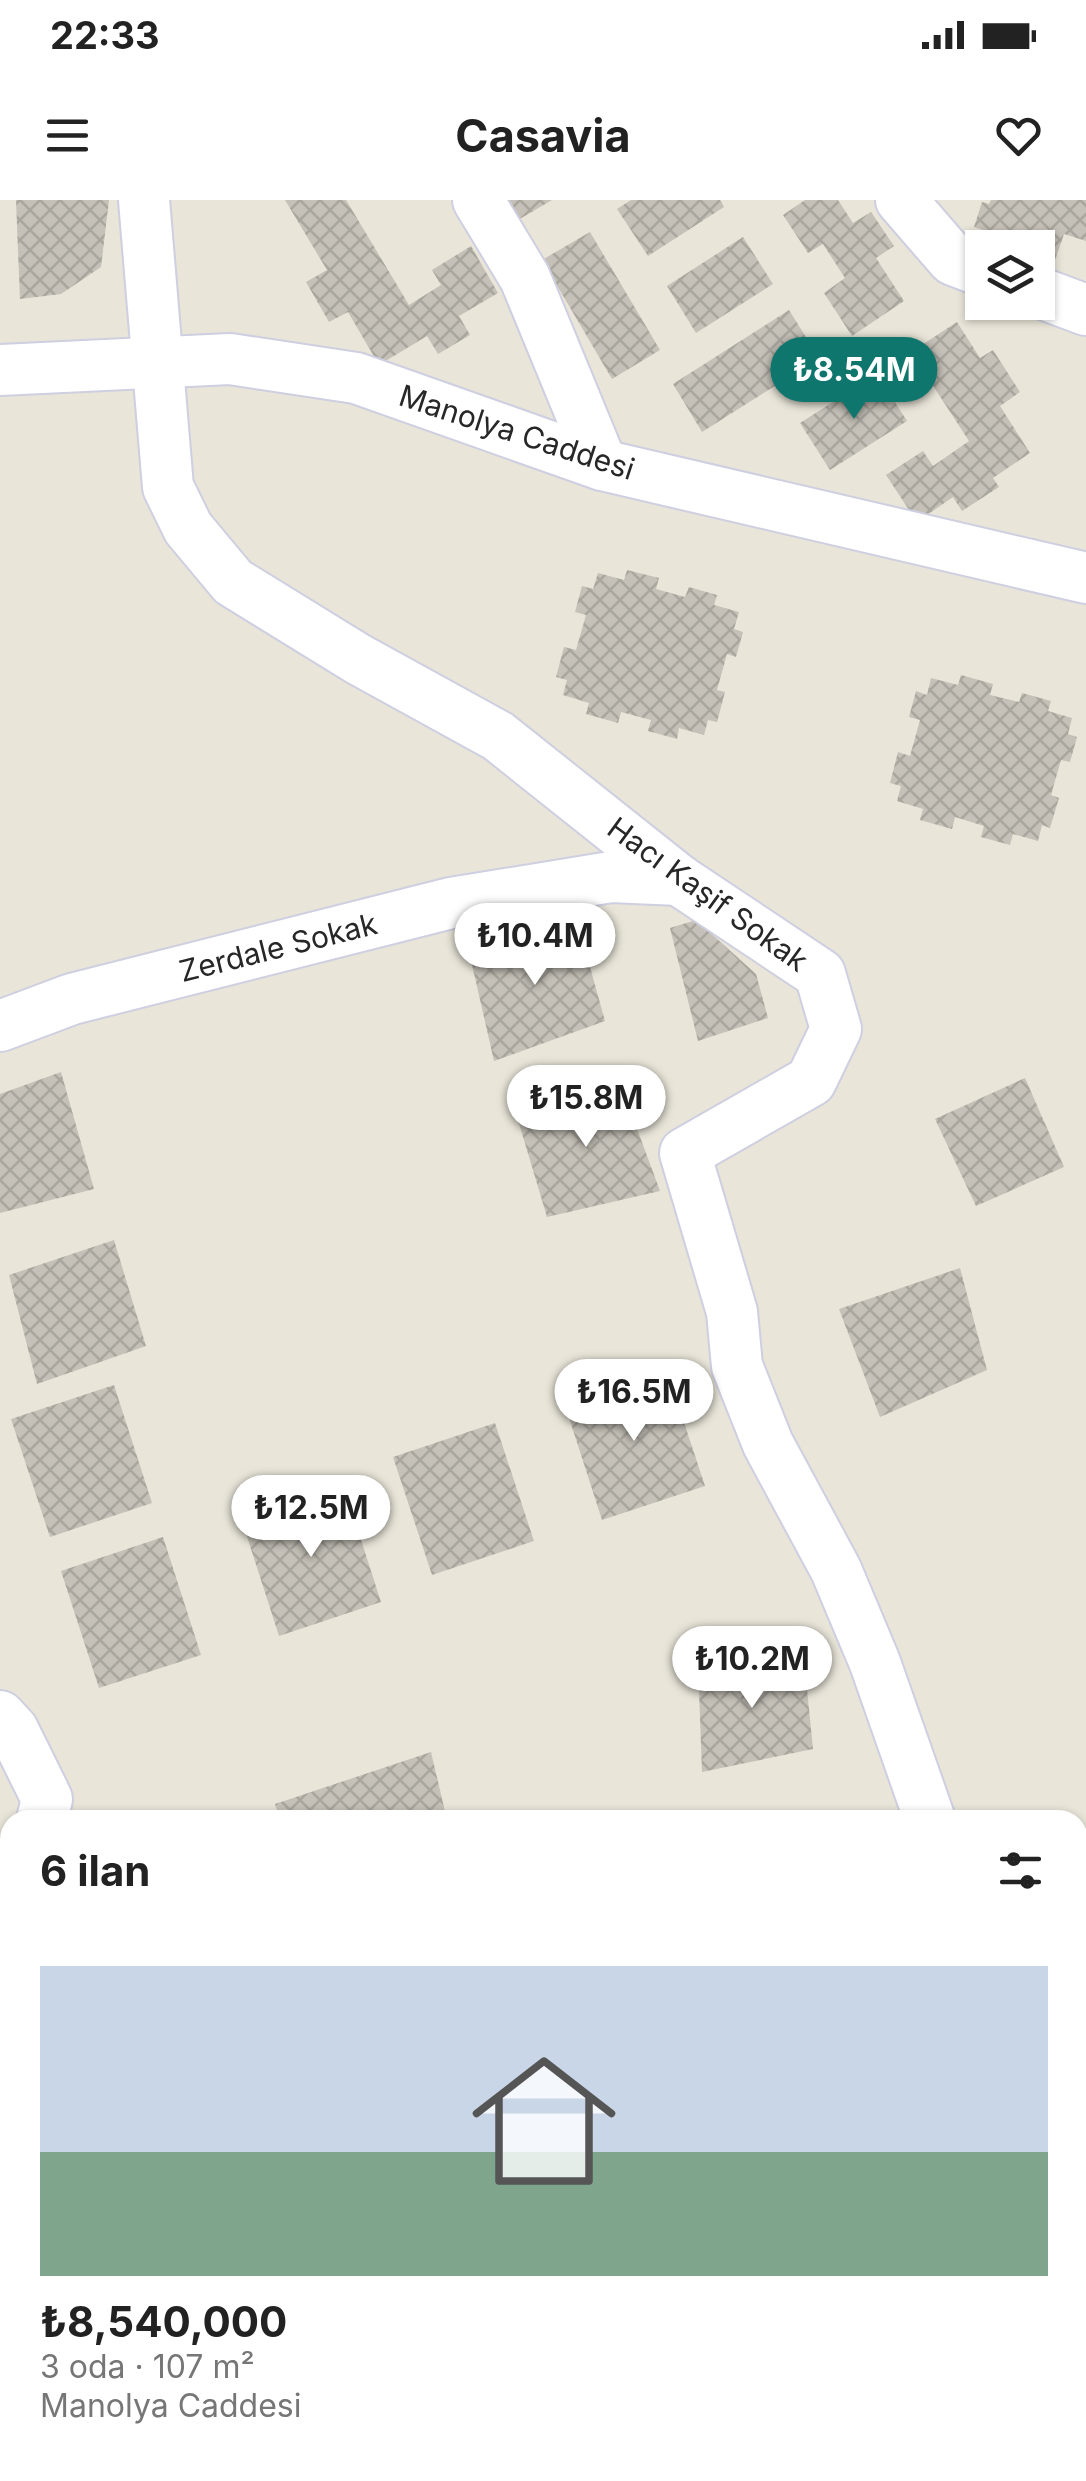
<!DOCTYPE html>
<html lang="tr">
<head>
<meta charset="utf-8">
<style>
  body { margin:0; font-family:Inter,sans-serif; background:#f6f6f6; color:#222; height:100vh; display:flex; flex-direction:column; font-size:38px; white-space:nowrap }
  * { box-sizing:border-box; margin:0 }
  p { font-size:32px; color:#767676 }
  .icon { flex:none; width:55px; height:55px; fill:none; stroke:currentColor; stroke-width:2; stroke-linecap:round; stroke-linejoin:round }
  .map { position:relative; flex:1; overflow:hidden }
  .drawer { position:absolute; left:0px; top:1610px; width:1088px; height:672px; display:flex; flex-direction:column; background:#fff; border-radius:30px 30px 0 0; box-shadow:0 2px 8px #0004 }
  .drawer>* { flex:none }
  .tools { position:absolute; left:965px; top:30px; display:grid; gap:20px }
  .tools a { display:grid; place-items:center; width:90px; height:90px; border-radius:0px; background:#fff; box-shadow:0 2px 8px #0004; font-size:50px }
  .price { position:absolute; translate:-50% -85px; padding:0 22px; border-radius:35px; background:#fff; color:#222; font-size:32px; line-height:65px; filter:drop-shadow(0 2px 5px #0008) }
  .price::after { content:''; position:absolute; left:50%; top:60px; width:30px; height:22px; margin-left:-15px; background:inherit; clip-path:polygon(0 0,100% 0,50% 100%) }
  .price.current { background:#0f766e; color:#fff }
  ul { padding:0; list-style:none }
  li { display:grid; align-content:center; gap:20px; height:530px; padding:0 40px }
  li+li { border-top:2px solid #e0e0e0 }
  li span { display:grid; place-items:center; height:310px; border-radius:0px; color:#555 }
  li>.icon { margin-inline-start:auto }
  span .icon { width:180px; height:180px; fill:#fffc; stroke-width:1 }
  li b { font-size:42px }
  h2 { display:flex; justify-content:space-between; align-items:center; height:120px; padding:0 40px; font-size:42px }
  .status { display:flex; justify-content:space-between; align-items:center; height:70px; padding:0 50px; background:#fff; direction:ltr }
  .status svg { height:28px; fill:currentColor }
  header { display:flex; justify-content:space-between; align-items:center; height:130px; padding:0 40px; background:#fff; font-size:45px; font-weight:700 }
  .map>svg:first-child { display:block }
  .building { fill:url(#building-cross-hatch) }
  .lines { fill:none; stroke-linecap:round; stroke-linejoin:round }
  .minor-casing { stroke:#cecfe0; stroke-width:54 }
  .minor { stroke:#fff; stroke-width:50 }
  .labels { text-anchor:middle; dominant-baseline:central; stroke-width:8; stroke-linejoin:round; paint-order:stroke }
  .street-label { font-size:30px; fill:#272727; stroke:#fff }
</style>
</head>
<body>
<div class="status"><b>22:33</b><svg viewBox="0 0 49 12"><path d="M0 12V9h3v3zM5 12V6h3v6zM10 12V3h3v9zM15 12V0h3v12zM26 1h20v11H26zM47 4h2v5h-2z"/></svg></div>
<header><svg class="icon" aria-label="menu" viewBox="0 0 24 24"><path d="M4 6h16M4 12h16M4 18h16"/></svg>Casavia<svg class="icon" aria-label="heart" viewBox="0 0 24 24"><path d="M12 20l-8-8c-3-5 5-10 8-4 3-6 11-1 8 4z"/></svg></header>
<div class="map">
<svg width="1086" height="2281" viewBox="0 0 1086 2281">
  <defs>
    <pattern id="building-cross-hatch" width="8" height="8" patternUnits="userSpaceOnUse" patternTransform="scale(2.5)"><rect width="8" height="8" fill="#c5c1b8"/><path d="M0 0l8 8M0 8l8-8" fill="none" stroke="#a9a69e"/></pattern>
  </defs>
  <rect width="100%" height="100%" fill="#e9e5d9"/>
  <g class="building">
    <polygon points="16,0 109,0 101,67 61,94 20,99"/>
    <polygon points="285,0 346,0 409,105 441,85 432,70 471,46 498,93 459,116 470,135 438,154 427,136 379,165 348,112 329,122 306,82 327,70"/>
    <polygon points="505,0 552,0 518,20"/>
    <polygon points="631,0 720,0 724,7 648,56 617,9"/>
    <polygon points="805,0 838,0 853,23 871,12 894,46 876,58 904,101 852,136 824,93 845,78 823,44 808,53 783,15"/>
    <polygon points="991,0 1086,0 1086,41 1064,34 1053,66 1038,61 1038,48 991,46 995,34 974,27 982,2 989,4"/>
    <polygon points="590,32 660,150 612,179 542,60"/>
    <polygon points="743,37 773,84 696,133 667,86"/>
    <polygon points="789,110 819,158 702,232 673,184"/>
    <polygon points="957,122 980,158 993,150 1020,192 1000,206 1030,253 993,278 999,287 962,311 953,297 917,322 886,275 923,251 933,266 969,241 911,152"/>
    <polygon points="877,174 907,221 830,270 800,223"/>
    <polygon points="627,370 659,378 656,389 685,397 689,387 717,395 714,405 739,412 734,429 743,432 736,457 727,454 717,490 725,492 717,522 708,520 704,535 679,528 677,539 648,531 651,520 621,512 618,523 586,514 589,503 563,495 567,480 556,477 564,447 576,450 586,415 575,412 582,386 593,389 598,373 624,380"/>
    <polygon points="961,475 993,484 990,495 1019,502 1022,493 1051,501 1048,511 1072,518 1068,534 1077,537 1070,562 1061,560 1051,595 1059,598 1050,628 1042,625 1038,641 1013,634 1010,645 981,637 984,626 955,617 952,629 920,620 923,609 897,601 901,586 890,583 898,552 910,556 920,520 909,517 916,491 927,495 931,478 958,485"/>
    <polygon points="577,720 605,821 494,861 468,747"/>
    <polygon points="696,720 756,774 768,818 698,841 670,728"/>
    <polygon points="61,872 94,989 0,1013 0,894"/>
    <polygon points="1025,878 1064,967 976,1006 935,919"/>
    <polygon points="619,880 660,991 547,1017 515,910"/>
    <polygon points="114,1040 146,1146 37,1184 9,1075"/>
    <polygon points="960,1068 987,1170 880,1217 839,1109"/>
    <polygon points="666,1168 705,1286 602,1320 564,1202"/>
    <polygon points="114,1185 152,1303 50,1337 11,1219"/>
    <polygon points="495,1223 534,1341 432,1375 393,1257"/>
    <polygon points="343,1284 381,1402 279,1436 241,1318"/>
    <polygon points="163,1337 201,1455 99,1488 61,1371"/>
    <polygon points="780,1456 805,1469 813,1549 702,1572 698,1464"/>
    <polygon points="431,1552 447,1620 280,1620 275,1604"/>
    <polygon points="10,1944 10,2033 3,2030 7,2019 0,2017 0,1972"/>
    <polygon points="0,2127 10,2131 10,2217 7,2226 0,2224"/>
    <polygon points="185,2272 295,2272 292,2281 183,2281"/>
  </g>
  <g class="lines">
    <defs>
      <g id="minor">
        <polyline points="144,0 168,287 188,328 233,382 358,459 498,536 679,680 820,774 836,829 811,881 685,953 732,1112 737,1166 768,1244 836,1370 875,1463 930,1620"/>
        <polyline points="478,0 525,78 602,265"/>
        <polyline points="901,0 953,60 982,71"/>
        <polyline points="1038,92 1086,110"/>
        <polyline points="0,170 230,159 356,178 602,265 1086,378"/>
        <polyline points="0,826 72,799 451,703 611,677 679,680"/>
        <polyline points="0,1516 13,1530 47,1599 42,1620"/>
        <polyline points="0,1786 10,1748"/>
        <polyline points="1078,1801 1086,1801"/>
        <polyline points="0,1831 10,1834"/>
        <polyline points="367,2281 369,2272"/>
      </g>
    </defs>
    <use href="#minor" class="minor-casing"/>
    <use href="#minor" class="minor"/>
  </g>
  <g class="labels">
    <g class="street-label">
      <text transform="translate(517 232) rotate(18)">Manolya Caddesi</text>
      <text transform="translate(708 694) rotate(36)">Hacı Kaşif Sokak</text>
      <text transform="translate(278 747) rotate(-14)">Zerdale Sokak</text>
    </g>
  </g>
</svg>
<div class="tools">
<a><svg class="icon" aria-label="layers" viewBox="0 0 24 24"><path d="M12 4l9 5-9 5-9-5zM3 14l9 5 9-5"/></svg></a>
</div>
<b class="price current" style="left:854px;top:222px">₺8.54M</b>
<b class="price" style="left:535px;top:788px">₺10.4M</b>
<b class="price" style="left:586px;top:950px">₺15.8M</b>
<b class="price" style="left:634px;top:1244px">₺16.5M</b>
<b class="price" style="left:311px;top:1360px">₺12.5M</b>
<b class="price" style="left:752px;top:1511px">₺10.2M</b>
<section class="drawer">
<h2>6 ilan<svg class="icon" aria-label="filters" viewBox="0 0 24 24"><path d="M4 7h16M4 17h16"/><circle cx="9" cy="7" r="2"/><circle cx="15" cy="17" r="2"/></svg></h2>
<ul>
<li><span style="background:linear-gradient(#c9d6e8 60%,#7fa58c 0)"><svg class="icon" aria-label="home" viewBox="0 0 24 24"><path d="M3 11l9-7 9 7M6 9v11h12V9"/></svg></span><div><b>₺8,540,000</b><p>3 oda · 107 m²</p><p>Manolya Caddesi</p></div></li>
</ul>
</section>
</div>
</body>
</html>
